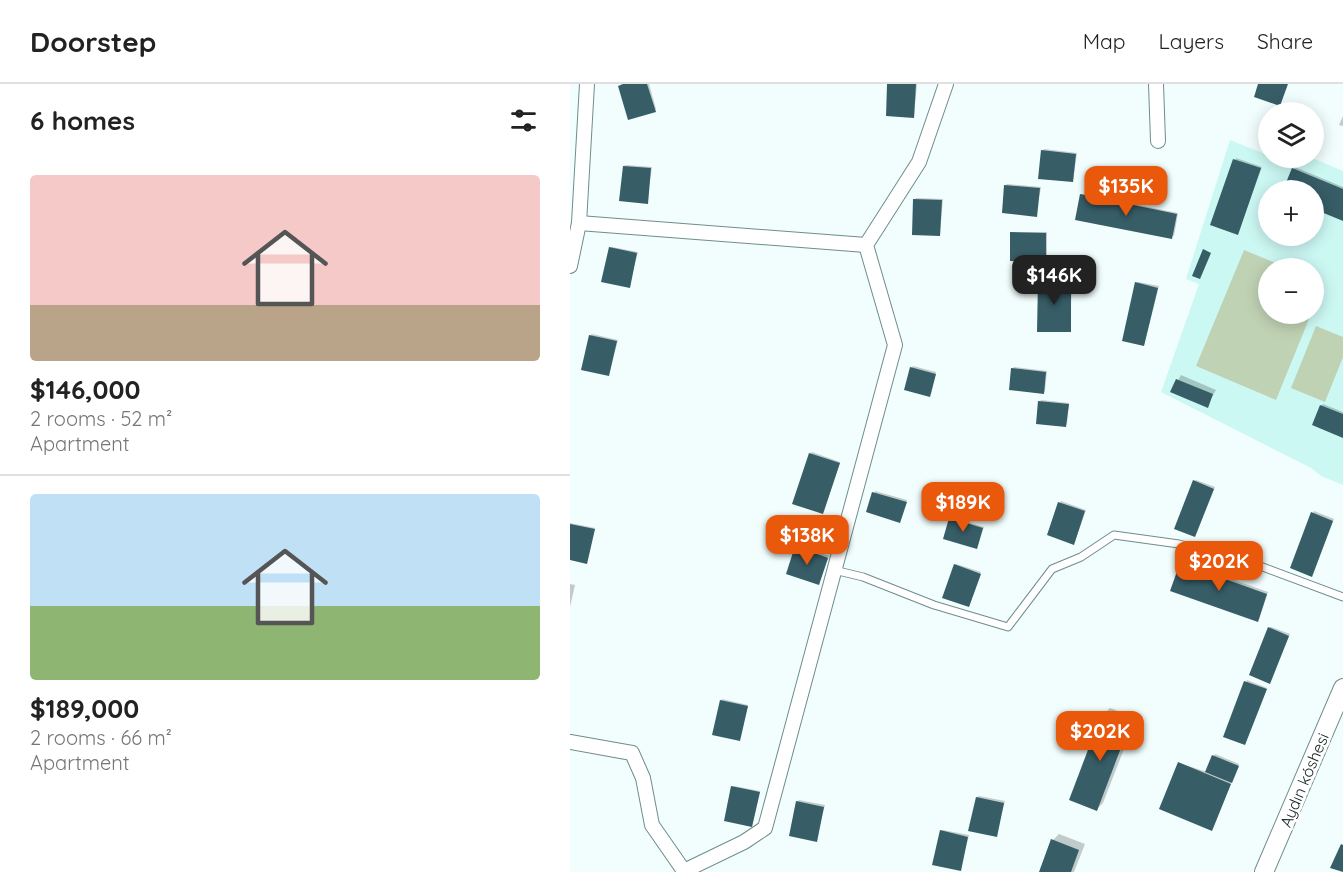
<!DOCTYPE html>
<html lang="en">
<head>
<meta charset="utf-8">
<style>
  body { margin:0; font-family:Quicksand,sans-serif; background:#f6f6f6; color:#222; height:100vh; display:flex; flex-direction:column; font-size:22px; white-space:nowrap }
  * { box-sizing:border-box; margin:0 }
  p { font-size:20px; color:#767676 }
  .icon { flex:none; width:33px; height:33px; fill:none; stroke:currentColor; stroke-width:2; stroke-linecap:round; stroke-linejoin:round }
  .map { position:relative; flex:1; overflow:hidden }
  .drawer { display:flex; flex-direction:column; background:#fff; width:570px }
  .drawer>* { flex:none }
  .controls { position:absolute; left:688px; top:18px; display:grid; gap:12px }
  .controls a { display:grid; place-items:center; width:66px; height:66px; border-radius:50%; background:#fff; box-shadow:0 3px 15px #0003; font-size:30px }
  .price { position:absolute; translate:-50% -51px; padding:0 14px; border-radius:12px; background:#ea580c; color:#fff; font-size:20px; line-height:39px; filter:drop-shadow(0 2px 3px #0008) }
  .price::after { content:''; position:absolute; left:50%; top:36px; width:18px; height:14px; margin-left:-9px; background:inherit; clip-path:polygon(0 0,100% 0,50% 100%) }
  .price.selected { background:#222; color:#fff }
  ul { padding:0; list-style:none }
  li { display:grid; align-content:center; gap:12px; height:318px; padding:0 30px }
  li+li { border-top:2px solid #e0e0e0 }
  li span { display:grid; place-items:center; height:186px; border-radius:6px; color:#555 }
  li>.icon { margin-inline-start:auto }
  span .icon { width:108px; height:108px; fill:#fffc; stroke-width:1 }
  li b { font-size:26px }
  h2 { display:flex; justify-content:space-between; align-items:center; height:72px; padding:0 30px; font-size:26px }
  header { display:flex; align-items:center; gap:36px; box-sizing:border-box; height:84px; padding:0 30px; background:#fff; border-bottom:2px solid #e0e0e0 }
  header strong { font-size:28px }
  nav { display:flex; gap:33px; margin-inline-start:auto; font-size:21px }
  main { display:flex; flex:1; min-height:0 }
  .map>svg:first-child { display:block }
  .built { fill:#ccf8f4; fill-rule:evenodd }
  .green { fill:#c0d2b4 }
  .shadow { fill:#0003 }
  .building { fill:#375d67 }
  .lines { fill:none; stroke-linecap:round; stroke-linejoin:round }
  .service-casing { stroke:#6e8d8b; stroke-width:9 }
  .minor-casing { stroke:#6e8d8b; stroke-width:16 }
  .tertiary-casing { stroke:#6e8d8b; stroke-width:20 }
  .service { stroke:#fff; stroke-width:7 }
  .minor { stroke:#fff; stroke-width:14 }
  .tertiary { stroke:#fff; stroke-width:18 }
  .labels { text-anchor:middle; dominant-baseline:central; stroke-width:6; stroke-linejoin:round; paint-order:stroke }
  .street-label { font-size:16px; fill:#152221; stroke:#fff }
</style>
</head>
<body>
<header>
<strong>Doorstep</strong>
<nav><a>Map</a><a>Layers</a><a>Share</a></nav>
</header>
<main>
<section class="drawer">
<h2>6 homes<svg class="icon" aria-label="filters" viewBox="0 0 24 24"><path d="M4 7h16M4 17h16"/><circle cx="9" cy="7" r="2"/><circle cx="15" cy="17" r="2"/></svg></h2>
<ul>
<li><span style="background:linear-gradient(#f6c9c9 70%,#b9a48a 0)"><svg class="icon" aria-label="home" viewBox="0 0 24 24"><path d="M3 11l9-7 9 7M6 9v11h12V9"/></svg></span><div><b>$146,000</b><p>2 rooms · 52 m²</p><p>Apartment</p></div></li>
<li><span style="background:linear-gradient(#bfe0f5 60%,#8fb573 0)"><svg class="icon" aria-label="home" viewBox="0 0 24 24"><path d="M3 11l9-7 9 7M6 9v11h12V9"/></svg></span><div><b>$189,000</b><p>2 rooms · 66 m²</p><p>Apartment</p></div></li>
</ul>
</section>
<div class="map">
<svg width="773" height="788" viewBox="0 0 773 788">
  <rect width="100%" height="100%" fill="#f1fefd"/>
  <path class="built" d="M 660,56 L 720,80 L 724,74 L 742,74 L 773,87 L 773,401 L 751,392 L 741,384 L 591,308 L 629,200 L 616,195 ZM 699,106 L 744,106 L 744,152 L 699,152 ZM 699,184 L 744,184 L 744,230 L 699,230 Z"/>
  <g class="green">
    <polygon points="674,166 718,184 699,184 699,230 741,230 706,316 626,282"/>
    <polygon points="746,242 773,253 773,273 755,318 721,304"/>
  </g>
  <g class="shadow">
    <polygon points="53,0 79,0 86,25 85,26 50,2"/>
    <polygon points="318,0 347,0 344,32"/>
    <polygon points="773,32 773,42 769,41"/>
    <polygon points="474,65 507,69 503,97 472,67"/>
    <polygon points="666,74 692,83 668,149 642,140"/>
    <polygon points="56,81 82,83 77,118 54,82"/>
    <polygon points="725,83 773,103 773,136 744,124 744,106 714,106"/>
    <polygon points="437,100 471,103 466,131 436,101"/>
    <polygon points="512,110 608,129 604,152 511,111"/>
    <polygon points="346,114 373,115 370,150 345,116"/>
    <polygon points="443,148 477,148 477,175 475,176 442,149"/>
    <polygon points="42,163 68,168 59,202 40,164"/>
    <polygon points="471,195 502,196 500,247 469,197"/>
    <polygon points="568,198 589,202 574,261 567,199"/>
    <polygon points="22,250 48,256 39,290 20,252"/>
    <polygon points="343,282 366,288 361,310 341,284"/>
    <polygon points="444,283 477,287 475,307 474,308 442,285"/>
    <polygon points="611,291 646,306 637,322 602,307"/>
    <polygon points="471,316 499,319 497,340 496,341 470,318"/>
    <polygon points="753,320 773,328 773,352 751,322"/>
    <polygon points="242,368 270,378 254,427 240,370"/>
    <polygon points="626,396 645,403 626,450 624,397"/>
    <polygon points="305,407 337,416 330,437 298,427"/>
    <polygon points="491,417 516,426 505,457 490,419"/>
    <polygon points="744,427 764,435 743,489 743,429"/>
    <polygon points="382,434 414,443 407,464 380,435"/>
    <polygon points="0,439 25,444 17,478 0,475"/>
    <polygon points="228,462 259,472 249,499 226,463"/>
    <polygon points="613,478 698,508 689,535 611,480"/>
    <polygon points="386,480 411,488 399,522 385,481"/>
    <polygon points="0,500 5,501 0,523"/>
    <polygon points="701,543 720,550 700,598 699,544"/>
    <polygon points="677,596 697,604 675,660 676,598"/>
    <polygon points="152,615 178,621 170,655 151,617"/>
    <polygon points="540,624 566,634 533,719 527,725 534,630"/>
    <polygon points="645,670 669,680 643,744 609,679 637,688"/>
    <polygon points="164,702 190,707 182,741 163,703"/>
    <polygon points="409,712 435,717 426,752 407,713"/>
    <polygon points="229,716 255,721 246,756 227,718"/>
    <polygon points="373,746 399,751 390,786 371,747"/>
    <polygon points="489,750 515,760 504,788 471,788 483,756"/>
  </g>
  <g class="building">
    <polygon points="53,0 77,0 86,28 58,36 48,2"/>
    <polygon points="317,0 346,0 344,34 316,32"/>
    <polygon points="688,0 718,0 710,22 684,13"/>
    <polygon points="471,66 506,70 503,98 468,95"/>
    <polygon points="663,75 691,84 668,151 640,141"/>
    <polygon points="53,82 81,84 78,120 49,117"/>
    <polygon points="722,84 773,105 773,137 744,125 744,106 713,106"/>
    <polygon points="434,101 470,104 467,133 432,129"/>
    <polygon points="510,110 607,130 602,155 505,136"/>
    <polygon points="343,115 372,116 370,152 342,151"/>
    <polygon points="440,148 476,149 476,178 440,177"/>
    <polygon points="39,163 67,169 60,204 31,198"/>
    <polygon points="633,165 641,169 630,195 622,192"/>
    <polygon points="468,196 501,197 501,248 467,248"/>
    <polygon points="565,198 588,204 574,262 552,257"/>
    <polygon points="19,251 47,257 39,292 11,286"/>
    <polygon points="340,283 366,290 360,313 334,306"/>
    <polygon points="441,284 476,288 474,310 439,306"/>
    <polygon points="606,295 643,310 638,324 600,308"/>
    <polygon points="468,317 499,320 496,343 466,340"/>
    <polygon points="750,321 773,330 773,354 742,341"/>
    <polygon points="239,369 270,379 253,430 222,420"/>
    <polygon points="623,396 644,405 625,453 604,445"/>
    <polygon points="302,408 337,418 330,439 296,428"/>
    <polygon points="488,418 515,427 504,461 477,451"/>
    <polygon points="741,428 763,437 742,493 720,484"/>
    <polygon points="379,434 413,444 407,465 373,455"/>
    <polygon points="0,440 25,445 17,480 0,476"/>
    <polygon points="225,462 258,474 249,501 216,490"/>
    <polygon points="610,479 697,510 688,538 600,507"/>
    <polygon points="384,480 411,490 399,523 372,514"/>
    <polygon points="698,543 719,552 700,600 679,591"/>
    <polygon points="674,597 697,605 675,661 653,653"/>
    <polygon points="150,616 178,622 170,657 142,651"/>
    <polygon points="532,629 560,640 527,727 499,716"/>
    <polygon points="642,671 669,682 662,699 635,688"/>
    <polygon points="608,678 661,700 642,747 589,725"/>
    <polygon points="161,702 190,708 182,743 154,737"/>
    <polygon points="406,713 434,719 427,753 398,747"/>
    <polygon points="226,717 254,723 247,758 219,752"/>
    <polygon points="370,746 398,753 391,787 362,781"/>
    <polygon points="481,755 509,766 501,788 469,788"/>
    <polygon points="771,760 773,761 773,788 760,784"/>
  </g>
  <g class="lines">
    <defs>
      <polyline id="service" points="264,486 293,493 364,521 438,543 482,485 511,473 544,451 609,460 674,476 773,513"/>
      <g id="minor">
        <polyline points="586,0 588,57"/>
        <polyline points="9,139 296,161"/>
        <polyline points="0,182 9,139 17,0"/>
        <polyline points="0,658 62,669 73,694 82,741 114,787"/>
        <polyline points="114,787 174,758 195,744 325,261 296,161 349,78 376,0"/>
      </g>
      <polyline id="tertiary" points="694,788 773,604"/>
    </defs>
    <use href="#service" class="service-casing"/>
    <use href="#minor" class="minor-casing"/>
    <use href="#tertiary" class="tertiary-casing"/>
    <use href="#service" class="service"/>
    <use href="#minor" class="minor"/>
    <use href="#tertiary" class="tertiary"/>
  </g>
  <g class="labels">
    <g class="street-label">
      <text transform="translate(734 696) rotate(-67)">Aydın kóshesi</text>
    </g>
  </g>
</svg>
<div class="controls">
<a><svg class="icon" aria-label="layers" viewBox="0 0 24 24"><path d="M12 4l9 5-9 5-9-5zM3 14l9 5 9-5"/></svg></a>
<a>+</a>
<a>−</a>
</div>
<b class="price" style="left:556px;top:133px">$135K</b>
<b class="price selected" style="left:484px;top:222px">$146K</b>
<b class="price" style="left:393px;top:449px">$189K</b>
<b class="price" style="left:237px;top:482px">$138K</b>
<b class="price" style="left:649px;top:508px">$202K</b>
<b class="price" style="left:530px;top:678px">$202K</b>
</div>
</main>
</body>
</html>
